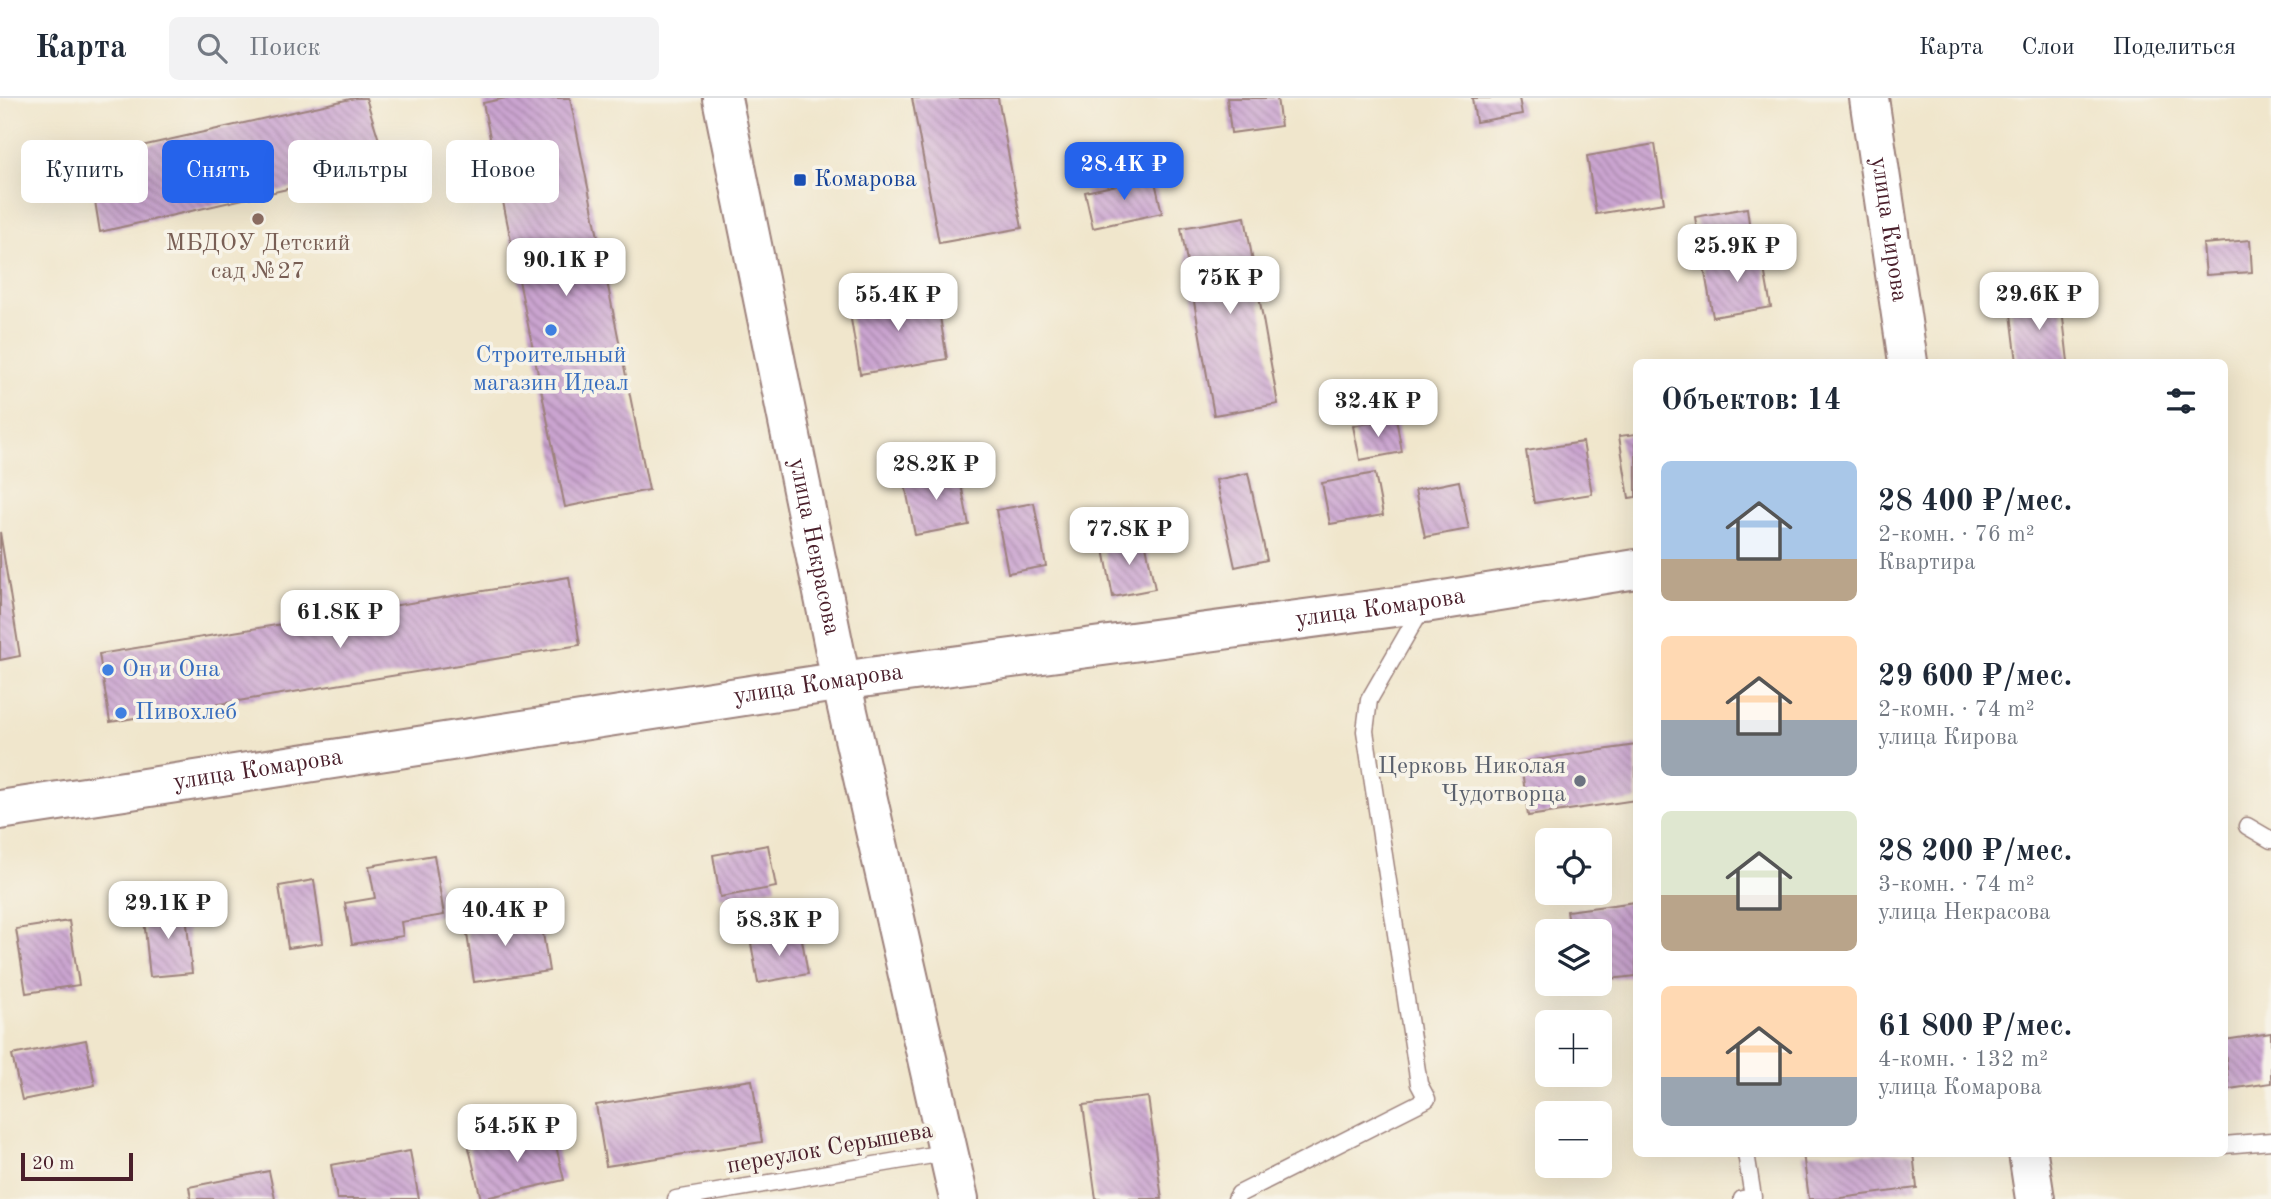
<!DOCTYPE html>
<html lang="ru">
<head>
<meta charset="utf-8">
<style>
  body { margin:0; font-family:"Old Standard TT",serif; background:#f2f2f3; color:#1f2937; height:100vh; display:flex; flex-direction:column; font-size:26px; white-space:nowrap }
  * { box-sizing:border-box; margin:0 }
  p { font-size:23px; color:#747a83 }
  .icon { flex:none; width:38px; height:38px; fill:none; stroke:currentColor; stroke-width:2; stroke-linecap:round; stroke-linejoin:round }
  .map { position:relative; flex:1; overflow:hidden }
  .sheet { position:absolute; left:1633px; top:261px; width:595px; height:798px; display:flex; flex-direction:column; background:#fff; border-radius:10px; box-shadow:0 7px 28px #0002 }
  .sheet>* { flex:none }
  .top-card { position:absolute; left:21px; top:42px; width:665px; height:63px; display:flex; gap:14px }
  .controls { position:absolute; left:1535px; top:730px; display:grid; gap:14px }
  .controls a { display:grid; place-items:center; width:77px; height:77px; border-radius:10px; background:#fff; box-shadow:0 7px 28px #0002; font-size:35px }
  .scale { position:absolute; left:21px; bottom:18px; width:112px; box-sizing:border-box; padding-left:7px; border:4px solid #4a1f2b; border-top:0; font-size:19px; line-height:24px; white-space:nowrap; color:#4a1f2b; -webkit-text-stroke:5px #f7f3e8; paint-order:stroke }
  .price { position:absolute; translate:-50% -60px; padding:0 16px; border-radius:14px; background:#fff; color:#222; font-size:23px; line-height:46px; filter:drop-shadow(0 2px 4px #0008) }
  .price::after { content:''; position:absolute; left:50%; top:42px; width:21px; height:16px; margin-left:-10px; background:inherit; clip-path:polygon(0 0,100% 0,50% 100%) }
  .price.on { background:#2563eb; color:#fff }
  ul { padding:0; list-style:none }
  li { display:flex; align-items:center; gap:21px; height:175px; padding:0 28px }
  li span { display:grid; place-items:center; flex:none; width:196px; height:140px; border-radius:10px; color:#555 }
  li>.icon { margin-inline-start:auto }
  span .icon { width:84px; height:84px; fill:#fffc; stroke-width:1 }
  li b { font-size:30px }
  h2 { display:flex; justify-content:space-between; align-items:center; height:84px; padding:0 28px; font-size:30px }
  .tag { padding:0 24px; border-radius:10px; background:#fff; box-shadow:0 7px 28px #0002; font-size:24px; line-height:63px }
  .tag.on { background:#2563eb; color:#fff }
  header { display:flex; align-items:center; gap:42px; box-sizing:border-box; height:98px; padding:0 35px; background:#fff; border-bottom:2px solid #e0e1e3 }
  header strong { font-size:33px }
  nav { display:flex; gap:38px; margin-inline-start:auto; font-size:24px }
  .search { width:490px; height:63px; background:#f2f2f3; display:flex; align-items:center; gap:18px; box-sizing:border-box; padding:0 24px; border-radius:10px; color:#747a83; font-size:26px }
  .map>svg:first-child { display:block }
  .building { fill:url(#building-back-hatch) }
  .lines { fill:none; stroke-linecap:round; stroke-linejoin:round }
  .service-casing { stroke:#9d827c; stroke-width:19 }
  .primary-casing { stroke:#9d827c; stroke-width:42 }
  .trunk-casing { stroke:#9d827c; stroke-width:42 }
  .service { stroke:#fff; stroke-width:16 }
  .primary { stroke:#fff; stroke-width:38 }
  .trunk { stroke:#fff; stroke-width:38 }
  .transit-dot { fill:#1a4fb4; stroke:#f7f3e8; stroke-width:2.5 }
  .education-dot { fill:#8d6e63; stroke:#f7f3e8; stroke-width:2.5 }
  .shop-dot { fill:#3f7fe0; stroke:#f7f3e8; stroke-width:2.5 }
  .worship-dot { fill:#6b7280; stroke:#f7f3e8; stroke-width:2.5 }
  .labels { text-anchor:middle; dominant-baseline:central; stroke-width:7; stroke-linejoin:round; paint-order:stroke }
  .transit-label { font-size:24px; fill:#164399; stroke:#f7f3e8; text-anchor:start }
  .street-label { font-size:24px; fill:#4a1f2b; stroke:#f7f3e8 }
  .education-label { font-size:24px; fill:#785e54; stroke:#f7f3e8 }
  .shop-label { font-size:24px; fill:#366cbe; stroke:#f7f3e8; text-anchor:start }
  .worship-label { font-size:24px; fill:#5b616d; stroke:#f7f3e8; text-anchor:end }
</style>
</head>
<body>
<header>
<strong>Карта</strong>
<div class="search"><svg class="icon" aria-label="search" viewBox="0 0 24 24"><circle cx="10" cy="10" r="6"/><path d="M15 15l6 6"/></svg>Поиск</div>
<nav><a>Карта</a><a>Слои</a><a>Поделиться</a></nav>
</header>
<div class="map">
<svg width="2271" height="1101" viewBox="0 0 2271 1101">
  <defs>
    <pattern id="building-back-hatch" width="6" height="6" patternUnits="userSpaceOnUse" patternTransform="scale(1.75)"><rect width="6" height="6" fill="#caa4d0"/><path d="M-1 5l2 2M0 0l6 6M5-1l2 2" fill="none" stroke="#a685a9"/></pattern>
  </defs>
  <rect width="100%" height="100%" fill="#f7f3e8"/>
  <filter id="ink" filterUnits="userSpaceOnUse"><feTurbulence type="fractalNoise" baseFrequency=".0143" numOctaves="2"/><feDisplacementMap in="SourceGraphic" scale="14" xChannelSelector="R" yChannelSelector="G"/><feConvolveMatrix kernelMatrix="1 2 1 2 8 2 1 2 1" color-interpolation-filters="sRGB"/></filter>
  <filter id="wash" filterUnits="userSpaceOnUse"><feTurbulence type="fractalNoise" baseFrequency=".00686" numOctaves="4" result="noise"/><feDisplacementMap in="SourceGraphic" scale="28" xChannelSelector="R" yChannelSelector="G"/><feGaussianBlur stdDeviation="1.57" result="paint"/><feColorMatrix in="noise" values="0 0 0 0 0 0 0 0 0 0 0 0 0 0 0 0 0 1.4 0 .05"/><feComposite in="paint" operator="in"/></filter>
  <g filter="url(#wash)">
    <rect width="100%" height="100%" fill="#f0e6cc"/>
    <g id="blocks">
      <g class="building">
        <polygon points="355,0 366,0 387,68 100,134 88,60"/>
        <polygon points="506,0 570,0 649,392 565,409 483,5"/>
        <polygon points="912,0 998,0 1022,130 939,145"/>
        <polygon points="1227,0 1277,0 1281,28 1231,35"/>
        <polygon points="1472,0 1519,0 1522,16 1476,24"/>
        <polygon points="1655,46 1664,105 1596,116 1587,58"/>
        <polygon points="1154,79 1162,115 1093,130 1085,94"/>
        <polygon points="1747,110 1752,147 1701,155 1695,119"/>
        <polygon points="1245,119 1278,306 1214,317 1181,130"/>
        <polygon points="2250,142 2252,174 2206,177 2203,146"/>
        <polygon points="1761,154 1771,209 1713,219 1703,164"/>
        <polygon points="936,195 947,261 860,276 849,209"/>
        <polygon points="2061,202 2068,264 2017,264 2010,208"/>
        <polygon points="1396,320 1402,354 1360,362 1353,328"/>
        <polygon points="1636,336 1636,399 1629,400 1619,338"/>
        <polygon points="1583,344 1592,396 1534,405 1526,353"/>
        <polygon points="958,371 969,427 915,437 904,381"/>
        <polygon points="1248,375 1267,462 1235,469 1216,382"/>
        <polygon points="1375,375 1383,417 1330,426 1322,385"/>
        <polygon points="1459,383 1469,431 1425,439 1415,392"/>
        <polygon points="1034,405 1046,468 1008,475 996,412"/>
        <polygon points="0,434 20,558 0,562"/>
        <polygon points="1144,438 1155,491 1113,499 1103,446"/>
        <polygon points="569,479 580,547 110,624 99,556"/>
        <polygon points="1636,647 1636,702 1528,718 1521,664"/>
        <polygon points="768,747 776,789 720,799 713,757"/>
        <polygon points="434,757 444,817 401,824 403,838 352,846 345,805 375,800 369,768"/>
        <polygon points="314,782 323,845 288,850 279,788"/>
        <polygon points="1636,804 1636,878 1600,882 1600,833 1570,833 1567,813"/>
        <polygon points="185,806 192,875 150,879 143,811"/>
        <polygon points="507,816 509,827 541,823 549,873 474,884 465,822"/>
        <polygon points="69,823 79,887 26,895 16,831"/>
        <polygon points="801,836 808,876 758,885 751,845"/>
        <polygon points="2271,935 2271,985 2229,991 2224,942"/>
        <polygon points="86,942 95,987 22,1002 12,957"/>
        <polygon points="752,982 762,1044 606,1068 596,1007"/>
        <polygon points="1148,999 1162,1101 1096,1101 1083,1007"/>
        <polygon points="552,1031 564,1082 481,1101 469,1050"/>
        <polygon points="410,1053 419,1101 337,1101 331,1067"/>
        <polygon points="1803,1055 1913,1055 1917,1090 1833,1101 1809,1101"/>
        <polygon points="269,1073 275,1101 191,1101 189,1089"/>
      </g>
    </g>
  </g>
  <g filter="url(#ink)">
    <use href="#blocks" fill-opacity="0" stroke="#9d827c" stroke-width="2"/>
    <g class="lines">
      <defs>
        <g id="service">
          <polyline points="2247,728 2271,742"/>
          <polyline points="2224,1047 2271,1043"/>
          <polyline points="676,1101 950,1054"/>
          <polyline points="1236,1101 1239,1096 1427,1001 1419,986 1365,633 1369,602 1422,510"/>
          <polyline points="1742,1101 1753,1099 1746,1055"/>
        </g>
        <polyline id="primary" points="841,583 959,1101"/>
        <g id="trunk">
          <path id="s1" d="M 722,0 L 841,583"/>
          <path id="s2" d="M 1869,0 L 1908,264"/>
          <path id="s3" d="M 0,712 L 869,579 L 1425,505 L 1636,471"/>
          <polyline points="2028,1055 2035,1101"/>
        </g>
      </defs>
      <use href="#service" class="service-casing"/>
      <use href="#primary" class="primary-casing"/>
      <use href="#trunk" class="trunk-casing"/>
      <use href="#service" class="service"/>
      <use href="#primary" class="primary"/>
      <use href="#trunk" class="trunk"/>
    </g>
  </g>
  <rect class="transit-dot" x="793" y="75" width="14" height="14" rx="3.5"/>
  <circle class="education-dot" cx="258" cy="121" r="7"/>
  <g class="shop-dot">
    <circle cx="551" cy="232" r="7"/>
    <circle cx="108" cy="572" r="7"/>
    <circle cx="121" cy="615" r="7"/>
  </g>
  <circle class="worship-dot" cx="1580" cy="683" r="7"/>
  <g class="labels">
    <g class="transit-label">
      <text x="814" y="82">Комарова</text>
    </g>
    <g class="street-label">
      <text stroke="none"><textPath href="#s2" startOffset="133">улица Кирова</textPath></text>
      <text stroke="none"><textPath href="#s1" startOffset="458">улица Некрасова</textPath></text>
      <text stroke="none"><textPath href="#s3" startOffset="1395">улица Комарова</textPath></text>
      <text stroke="none"><textPath href="#s3" startOffset="828">улица Комарова</textPath></text>
      <text stroke="none"><textPath href="#s3" startOffset="261">улица Комарова</textPath></text>
      <text transform="translate(830 1051) rotate(-10)">переулок Серышева</text>
    </g>
    <g class="education-label">
      <text x="258" y="146">МБДОУ Детский<tspan x="258" dy="28">сад №27</tspan></text>
    </g>
    <g class="shop-label">
      <text x="551" y="258" text-anchor="middle">Строительный<tspan x="551" dy="28">магазин Идеал</tspan></text>
      <text x="122" y="572">Он и Она</text>
      <text x="135" y="615">Пивохлеб</text>
    </g>
    <g class="worship-label">
      <text x="1566" y="669">Церковь Николая<tspan x="1566" dy="28">Чудотворца</tspan></text>
    </g>
  </g>
</svg>
<div class="controls">
<a><svg class="icon" aria-label="locate" viewBox="0 0 24 24"><circle cx="12" cy="12" r="6"/><path d="M12 2v4M12 18v4M2 12h4M18 12h4"/></svg></a>
<a><svg class="icon" aria-label="layers" viewBox="0 0 24 24"><path d="M12 4l9 5-9 5-9-5zM3 14l9 5 9-5"/></svg></a>
<a>+</a>
<a>−</a>
</div>
<div class="scale">20 m</div>
<b class="price on" style="left:1124px;top:104px">28.4K ₽</b>
<b class="price" style="left:1737px;top:186px">25.9K ₽</b>
<b class="price" style="left:566px;top:200px">90.1K ₽</b>
<b class="price" style="left:1230px;top:218px">75K ₽</b>
<b class="price" style="left:2039px;top:234px">29.6K ₽</b>
<b class="price" style="left:898px;top:235px">55.4K ₽</b>
<b class="price" style="left:1378px;top:341px">32.4K ₽</b>
<b class="price" style="left:936px;top:404px">28.2K ₽</b>
<b class="price" style="left:1129px;top:469px">77.8K ₽</b>
<b class="price" style="left:340px;top:552px">61.8K ₽</b>
<b class="price" style="left:168px;top:843px">29.1K ₽</b>
<b class="price" style="left:505px;top:850px">40.4K ₽</b>
<b class="price" style="left:779px;top:860px">58.3K ₽</b>
<b class="price" style="left:517px;top:1066px">54.5K ₽</b>
<div class="top-card">
<a class="tag">Купить</a>
<a class="tag on">Снять</a>
<a class="tag">Фильтры</a>
<a class="tag">Новое</a>
</div>
<section class="sheet">
<h2>Объектов: 14<svg class="icon" aria-label="filters" viewBox="0 0 24 24"><path d="M4 7h16M4 17h16"/><circle cx="9" cy="7" r="2"/><circle cx="15" cy="17" r="2"/></svg></h2>
<ul>
<li><span style="background:linear-gradient(#a9c7e8 70%,#b9a48a 0)"><svg class="icon" aria-label="home" viewBox="0 0 24 24"><path d="M3 11l9-7 9 7M6 9v11h12V9"/></svg></span><div><b>28 400 ₽/мес.</b><p>2-комн. · 76 m²</p><p>Квартира</p></div></li>
<li><span style="background:linear-gradient(#ffd9b3 60%,#9aa5b1 0)"><svg class="icon" aria-label="home" viewBox="0 0 24 24"><path d="M3 11l9-7 9 7M6 9v11h12V9"/></svg></span><div><b>29 600 ₽/мес.</b><p>2-комн. · 74 m²</p><p>улица Кирова</p></div></li>
<li><span style="background:linear-gradient(#dfe7d0 60%,#b9a48a 0)"><svg class="icon" aria-label="home" viewBox="0 0 24 24"><path d="M3 11l9-7 9 7M6 9v11h12V9"/></svg></span><div><b>28 200 ₽/мес.</b><p>3-комн. · 74 m²</p><p>улица Некрасова</p></div></li>
<li><span style="background:linear-gradient(#ffd9b3 65%,#9aa5b1 0)"><svg class="icon" aria-label="home" viewBox="0 0 24 24"><path d="M3 11l9-7 9 7M6 9v11h12V9"/></svg></span><div><b>61 800 ₽/мес.</b><p>4-комн. · 132 m²</p><p>улица Комарова</p></div></li>
</ul>
</section>
</div>
</body>
</html>
